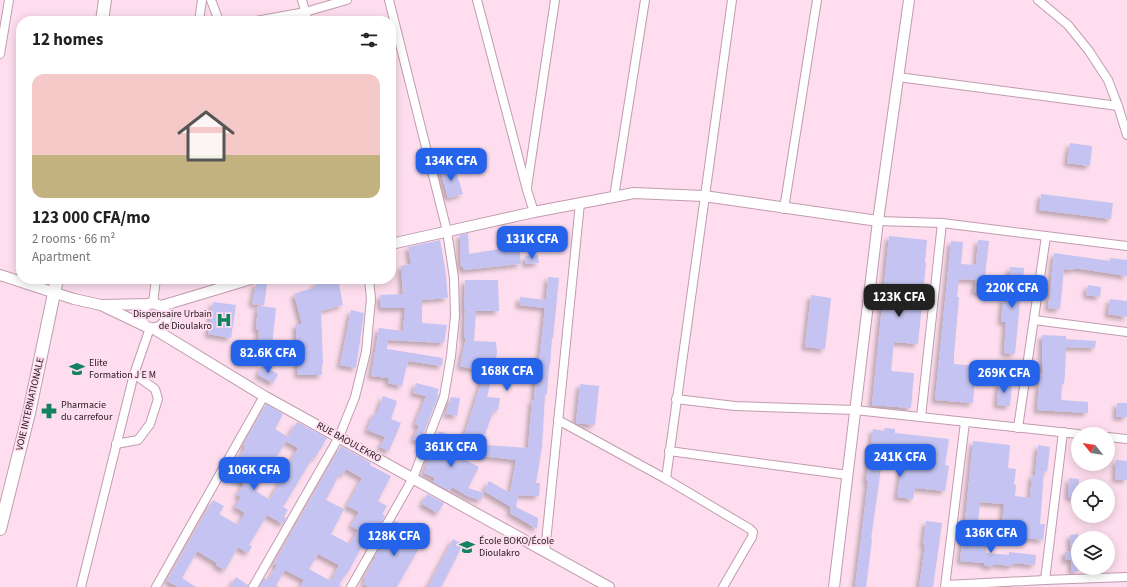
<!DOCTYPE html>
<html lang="en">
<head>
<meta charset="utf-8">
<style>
  body { margin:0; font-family:"Source Sans 3",sans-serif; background:#f2f2f2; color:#222; height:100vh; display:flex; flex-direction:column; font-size:15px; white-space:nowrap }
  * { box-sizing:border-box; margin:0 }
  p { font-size:13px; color:#767676 }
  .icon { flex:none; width:22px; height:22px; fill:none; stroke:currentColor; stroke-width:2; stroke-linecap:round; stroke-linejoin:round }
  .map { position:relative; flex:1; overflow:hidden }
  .side { position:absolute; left:16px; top:16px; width:380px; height:268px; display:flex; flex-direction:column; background:#fff; border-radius:16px; box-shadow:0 2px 10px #0003 }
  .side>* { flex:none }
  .needle { width:26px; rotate:300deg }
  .controls { position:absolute; left:1071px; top:427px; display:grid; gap:8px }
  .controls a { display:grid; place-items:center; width:44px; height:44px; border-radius:50%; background:#fff; box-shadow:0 2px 10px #0003; font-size:20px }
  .price { position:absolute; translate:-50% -34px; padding:0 9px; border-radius:8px; background:#2563eb; color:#fff; font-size:13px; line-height:26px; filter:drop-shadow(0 1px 2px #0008) }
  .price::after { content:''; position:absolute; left:50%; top:24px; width:12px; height:9px; margin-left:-6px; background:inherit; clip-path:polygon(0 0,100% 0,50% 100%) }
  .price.on { background:#222; color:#fff }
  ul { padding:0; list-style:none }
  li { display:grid; align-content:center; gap:8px; height:212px; padding:0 16px }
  li span { display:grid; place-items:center; height:124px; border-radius:12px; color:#555 }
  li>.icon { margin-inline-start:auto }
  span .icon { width:72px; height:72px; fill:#fffc; stroke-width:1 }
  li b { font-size:17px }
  h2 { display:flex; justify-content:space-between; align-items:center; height:48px; padding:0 16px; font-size:17px }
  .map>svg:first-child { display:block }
  .building { fill:#c4c3f1; fill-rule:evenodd; filter:url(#shadow) }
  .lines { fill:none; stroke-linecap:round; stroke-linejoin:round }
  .minor-casing { stroke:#c19baf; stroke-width:10 }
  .tertiary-casing { stroke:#c19baf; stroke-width:12 }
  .primary-casing { stroke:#c19baf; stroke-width:14 }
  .minor { stroke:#fff; stroke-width:8 }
  .tertiary { stroke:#fff; stroke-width:10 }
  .primary { stroke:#fff; stroke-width:12 }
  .labels { text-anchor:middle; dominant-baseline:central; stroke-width:3.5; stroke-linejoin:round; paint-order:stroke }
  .poi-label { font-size:10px; fill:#24161e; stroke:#fedeee; text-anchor:start }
  .street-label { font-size:10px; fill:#24161e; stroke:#fedeee }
</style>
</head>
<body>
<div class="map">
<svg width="1127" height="587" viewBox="0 0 1127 587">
  <defs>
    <filter id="shadow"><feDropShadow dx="-3.5" dy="3.5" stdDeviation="2" flood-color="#0004"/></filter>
  </defs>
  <rect width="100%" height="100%" fill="#fedeee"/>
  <g class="building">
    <polygon points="1070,143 1092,146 1090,166 1067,163"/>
    <polygon points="454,165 463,194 448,198 440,169"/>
    <polygon points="1041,194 1113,203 1111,219 1039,210"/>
    <polygon points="519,226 528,226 529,235 520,236"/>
    <polygon points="468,233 469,254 500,249 500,247 519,245 521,264 463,270 463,267 461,267 460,235"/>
    <polygon points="889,236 927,240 925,262 926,263 918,344 894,342 891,371 914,373 911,408 872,405"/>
    <polygon points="440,240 445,268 448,298 422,300 422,323 447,325 444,343 388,340 387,349 443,358 442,366 408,361 402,386 388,383 389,378 371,376 379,328 403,331 405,308 381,308 380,295 403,294 401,266 411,264 408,247"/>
    <polygon points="978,240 989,241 983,293 974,292 976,280 959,279 957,297 959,297 954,355 954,364 976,366 973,403 935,400 951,241 963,242 961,264 976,265"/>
    <polygon points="1054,253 1110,261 1110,258 1127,260 1127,276 1074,268 1074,270 1064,269 1060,309 1048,308"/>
    <polygon points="538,255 539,263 526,264 525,256"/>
    <polygon points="1010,267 1024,268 1022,291 1021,291 1015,354 1004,353 1006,322 1001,322 1003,298 1007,298"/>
    <polygon points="548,277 559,278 553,338 552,338 550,365 549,365 547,394 545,394 542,447 536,483 540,483 539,496 518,495 516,507 538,518 537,529 510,513 511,507 484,491 489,481 510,493 516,460 482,456 483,450 460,449 481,383 483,371 460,366 466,338 464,338 465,310 464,310 465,280 498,280 499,311 476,311 474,341 496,342 497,353 487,397 500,398 498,410 494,410 482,442 486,442 486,445 528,448 532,400 534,400 536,371 538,371 545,308 519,305 520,297 546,300"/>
    <polygon points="328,279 338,279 343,305 321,311 323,364 322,364 322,375 298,375 296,324 302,324 294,294 316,287 315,283 328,280"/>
    <polygon points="256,283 267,284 264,305 252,304"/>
    <polygon points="1088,285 1101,287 1100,297 1086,295"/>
    <polygon points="811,295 831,298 825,349 805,347"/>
    <polygon points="1110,299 1127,301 1127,317 1108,314"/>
    <polygon points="213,302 236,305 231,338 208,334"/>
    <polygon points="258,306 276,308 272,346 258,345 259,330 256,329"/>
    <polygon points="351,310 364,313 356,368 340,365"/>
    <polygon points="1042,335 1066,336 1066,339 1096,341 1095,348 1066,347 1065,374 1064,384 1062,384 1061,400 1088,402 1088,413 1037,410 1040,373 1042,373"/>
    <polygon points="262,365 278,374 273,383 258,375"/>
    <polygon points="999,382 1012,383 1010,406 997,405"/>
    <polygon points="416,383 439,389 437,394 439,395 420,442 413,439 419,426 415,424 426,396 413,393"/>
    <polygon points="580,384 599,386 595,425 576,423"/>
    <polygon points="383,396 397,401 391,419 401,423 389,451 380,447 385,437 367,430 374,413 377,414"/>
    <polygon points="451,397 460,398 457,416 446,414"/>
    <polygon points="1117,403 1127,403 1127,417 1116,417"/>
    <path d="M 266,404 L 283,414 L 275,429 L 288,437 L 297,422 L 327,438 L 315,458 L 313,457 L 283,507 L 288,510 L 284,516 L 286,518 L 283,524 L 267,515 L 249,545 L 252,546 L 248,553 L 238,547 L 225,570 L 216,565 L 217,563 L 197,551 L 182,578 L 196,587 L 178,587 L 167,581 L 213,500 L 224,506 L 219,514 L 238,525 L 245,513 L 235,507 L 241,497 L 237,495 L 244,484 L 229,475 L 244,450 L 245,446 L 244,445 L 247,438 ZM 286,441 L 298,448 L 270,500 L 256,491 Z"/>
    <polygon points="885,428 895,429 895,433 949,439 945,465 949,466 945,491 915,488 913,499 897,497 903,457 883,454 871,539 872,539 866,587 855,587 868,481 866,481 873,429 884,431"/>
    <polygon points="439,431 454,436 451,449 444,449 451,452 451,454 458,456 479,467 468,488 484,493 481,500 469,497 452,487 450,491 433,482 435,478 424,473"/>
    <polygon points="973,441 1010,445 1008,468 1016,469 1014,484 1016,485 1015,496 1030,498 1032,475 1035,475 1038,445 1050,447 1047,472 1044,471 1040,524 1045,524 1043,540 1011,536 1012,526 1002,525 1004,504 980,502 978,522 965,521"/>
    <path d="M 341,446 L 371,463 L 370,465 L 391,476 L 378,501 L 387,506 L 382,514 L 385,516 L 379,527 L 374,524 L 347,574 L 346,573 L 339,585 L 342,587 L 300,587 L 304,580 L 285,570 L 276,585 L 279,587 L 259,587 L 264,578 L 268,580 L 277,565 L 274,564 ZM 346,469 L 362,478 L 347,506 L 359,512 L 351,526 L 358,530 L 350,544 L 331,534 L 344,509 L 326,500 L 340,473 L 343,475 ZM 318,554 L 339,565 L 331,581 L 309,569 Z"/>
    <polygon points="1116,460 1127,461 1127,480 1115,479"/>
    <polygon points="1069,478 1079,479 1078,498 1068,497"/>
    <polygon points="427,494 444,503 438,513 422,504"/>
    <polygon points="395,521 425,537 397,587 369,587 363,584 366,580 364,579 376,557 375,556"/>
    <polygon points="926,521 942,523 933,587 919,587 925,545 923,545"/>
    <polygon points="1078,534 1078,571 1072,572 1071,560 1065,560 1065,552 1071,551 1070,535"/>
    <polygon points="963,536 986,538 986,553 1009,555 1009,552 1036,555 1035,565 1013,563 1012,566 993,564 993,567 984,565 984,563 960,561"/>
    <polygon points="453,539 463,544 448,574 441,587 428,587"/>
    <polygon points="236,577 248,585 248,587 230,587"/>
  </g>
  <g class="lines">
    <defs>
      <g id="minor">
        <polyline points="211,0 219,21"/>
        <polyline points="302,0 308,21"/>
        <polyline points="477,0 527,190 534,212"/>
        <polyline points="1038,0 1068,25 1089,51 1108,80 1118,106 1127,135"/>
        <polyline points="199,21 202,0"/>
        <polyline points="256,21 305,12 347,0"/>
        <polyline points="0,54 9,0"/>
        <polyline points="898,77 1118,106"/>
        <polyline points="527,187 555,0"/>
        <polyline points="614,197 645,0"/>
        <polyline points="784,209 817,0"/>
        <polyline points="878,221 942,223 1127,246"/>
        <polyline points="153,303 156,279"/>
        <polyline points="1034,320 1127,332"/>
        <polyline points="676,399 735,406 855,410 1078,434"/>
        <polyline points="921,417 942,223"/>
        <polyline points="558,420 666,479 750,529 753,532 752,537 723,587"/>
        <polyline points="1018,428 1046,236"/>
        <polyline points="1108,437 1127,439"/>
        <polyline points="116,444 138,440 150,424 158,399 155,389 134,374"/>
        <polyline points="669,451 848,475"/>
        <polyline points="666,479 732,0"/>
        <polyline points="545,552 580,203"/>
        <polyline points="1045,580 1063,432"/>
        <polyline points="946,585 1045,580 1127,577"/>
        <polyline points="81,587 134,374 150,328"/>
        <polyline points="156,587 264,396"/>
        <polyline points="253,587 339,437 355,397 366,352 371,299 369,279"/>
        <polyline points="351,587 413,478 444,397 451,356 455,316 454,278 447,231 389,0"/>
        <polyline points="945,587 965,422"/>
      </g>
      <g id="tertiary">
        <polyline points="391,244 534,212 634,193 704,196 878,221"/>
        <polyline points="0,275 74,299 101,305 145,326"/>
        <path d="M 148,304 C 143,308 140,312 141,318 C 145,339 179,324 161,306"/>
        <polyline points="101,305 148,304 153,303 161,306 251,279"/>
        <polyline points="154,329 264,396 609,587"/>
        <polyline points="834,587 878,221 909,0"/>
      </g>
      <g id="primary">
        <polyline points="102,21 105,0"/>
        <polyline points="0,529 29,413 57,279"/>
      </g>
    </defs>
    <use href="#minor" class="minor-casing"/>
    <use href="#tertiary" class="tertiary-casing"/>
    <use href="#primary" class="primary-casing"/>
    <use href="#minor" class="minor"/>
    <use href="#tertiary" class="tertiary"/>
    <use href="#primary" class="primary"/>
  </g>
  <defs>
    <symbol id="hospital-bare" viewBox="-9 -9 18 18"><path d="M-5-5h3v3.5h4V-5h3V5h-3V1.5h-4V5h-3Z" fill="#128260" stroke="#fedeee" stroke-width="2.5" paint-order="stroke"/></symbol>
    <symbol id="school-bare" viewBox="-9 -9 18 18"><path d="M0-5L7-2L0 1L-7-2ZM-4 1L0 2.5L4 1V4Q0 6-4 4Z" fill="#128260" stroke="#fedeee" stroke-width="2.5" paint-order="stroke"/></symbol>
    <symbol id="pharmacy-bare" viewBox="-9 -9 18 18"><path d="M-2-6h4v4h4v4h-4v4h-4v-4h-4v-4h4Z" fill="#128260" stroke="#fedeee" stroke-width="2.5" paint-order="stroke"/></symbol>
  </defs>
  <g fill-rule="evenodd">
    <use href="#hospital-bare" x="213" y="309" width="22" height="22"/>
    <use href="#school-bare" x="66" y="358" width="22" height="22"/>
    <use href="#pharmacy-bare" x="38" y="400" width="22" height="22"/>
    <use href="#school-bare" x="456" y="536" width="22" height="22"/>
  </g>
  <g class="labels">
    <g class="poi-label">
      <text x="212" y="314" text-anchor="end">Dispensaire Urbain<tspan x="212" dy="12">de Dioulakro</tspan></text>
      <text x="89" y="363">Elite<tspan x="89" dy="12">Formation J E M</tspan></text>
      <text x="61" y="405">Pharmacie<tspan x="61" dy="12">du carrefour</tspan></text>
      <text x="479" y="541">École BOKO/École<tspan x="479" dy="12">Dioulakro</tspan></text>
    </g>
    <g class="street-label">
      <text transform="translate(30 404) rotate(-77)">VOIE INTERNATIONALE</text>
      <text transform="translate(349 442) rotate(29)">RUE BAOULEKRO</text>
    </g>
  </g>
</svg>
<div class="controls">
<a><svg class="needle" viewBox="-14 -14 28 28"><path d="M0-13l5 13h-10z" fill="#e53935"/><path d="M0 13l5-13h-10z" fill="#767676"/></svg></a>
<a><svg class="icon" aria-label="locate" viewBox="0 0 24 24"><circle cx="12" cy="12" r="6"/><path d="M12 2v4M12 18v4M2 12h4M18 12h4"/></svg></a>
<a><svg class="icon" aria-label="layers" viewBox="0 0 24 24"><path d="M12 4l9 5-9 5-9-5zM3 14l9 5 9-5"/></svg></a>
</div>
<b class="price" style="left:451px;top:182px">134K CFA</b>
<b class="price" style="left:532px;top:260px">131K CFA</b>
<b class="price" style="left:1012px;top:309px">220K CFA</b>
<b class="price on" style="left:899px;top:318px">123K CFA</b>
<b class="price" style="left:268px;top:374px">82.6K CFA</b>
<b class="price" style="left:507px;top:392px">168K CFA</b>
<b class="price" style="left:1004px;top:394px">269K CFA</b>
<b class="price" style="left:451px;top:468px">361K CFA</b>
<b class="price" style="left:900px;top:478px">241K CFA</b>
<b class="price" style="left:254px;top:491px">106K CFA</b>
<b class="price" style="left:991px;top:554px">136K CFA</b>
<b class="price" style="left:394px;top:557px">128K CFA</b>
<section class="side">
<h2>12 homes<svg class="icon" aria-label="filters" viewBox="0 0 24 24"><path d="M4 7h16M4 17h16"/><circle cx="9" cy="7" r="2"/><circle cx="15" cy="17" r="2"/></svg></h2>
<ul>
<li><span style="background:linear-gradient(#f6c9c9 65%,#c2b280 0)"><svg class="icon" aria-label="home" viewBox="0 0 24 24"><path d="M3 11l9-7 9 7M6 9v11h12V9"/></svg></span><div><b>123 000 CFA/mo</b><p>2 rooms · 66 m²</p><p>Apartment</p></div></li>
</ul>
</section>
</div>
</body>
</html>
